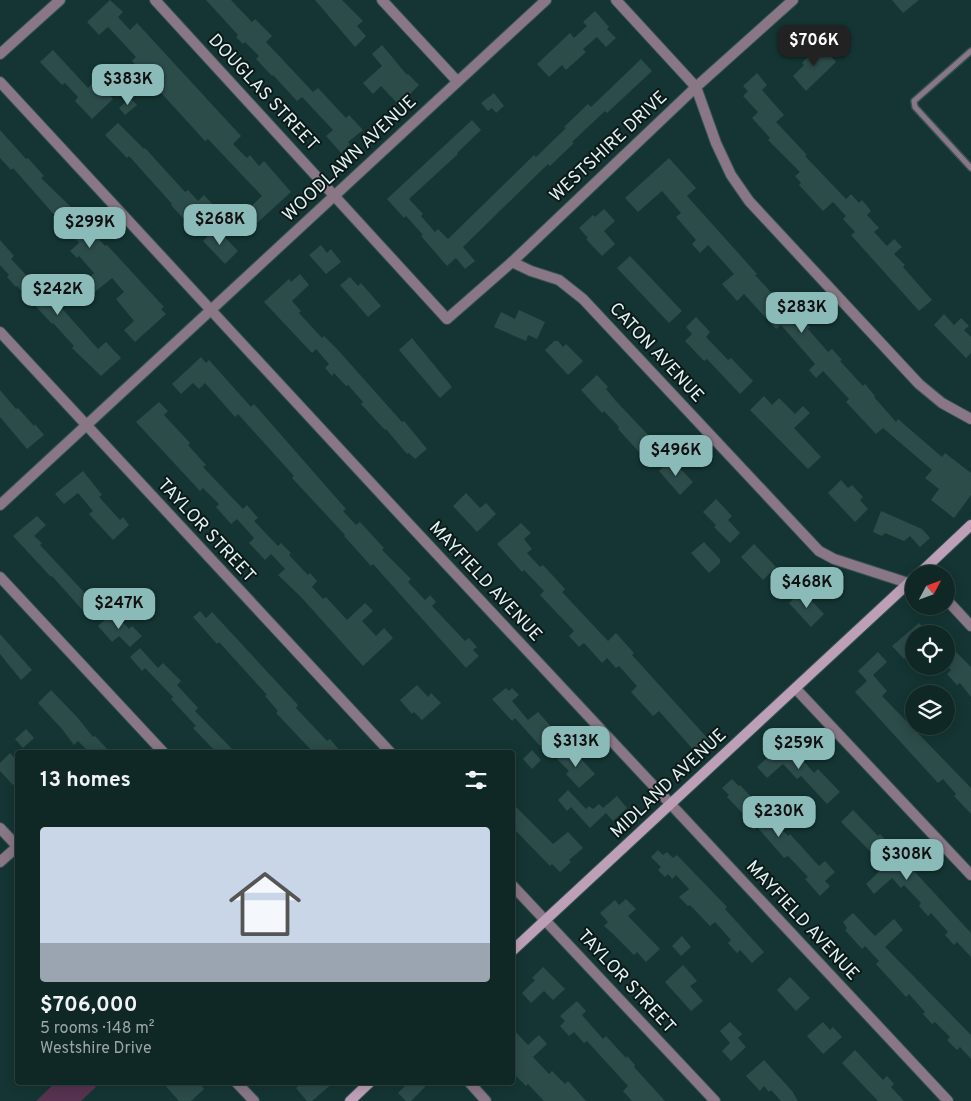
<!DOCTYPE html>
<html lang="en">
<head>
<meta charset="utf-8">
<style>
  body { margin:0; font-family:Overpass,sans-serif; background:#1d3432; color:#f1f3f6; height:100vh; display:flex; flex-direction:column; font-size:19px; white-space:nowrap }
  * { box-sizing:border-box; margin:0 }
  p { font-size:16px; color:#9ba6a7 }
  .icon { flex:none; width:28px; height:28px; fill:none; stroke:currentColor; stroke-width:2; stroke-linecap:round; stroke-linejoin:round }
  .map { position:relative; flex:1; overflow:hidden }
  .drawer { position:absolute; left:15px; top:750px; width:500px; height:335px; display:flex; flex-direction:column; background:#0f2826; border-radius:5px; box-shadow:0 2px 12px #0003,0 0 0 1px #2f4443 }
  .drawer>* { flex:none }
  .needle { width:32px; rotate:49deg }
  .fabs { position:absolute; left:905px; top:565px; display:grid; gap:10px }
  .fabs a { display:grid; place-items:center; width:50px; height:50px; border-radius:50%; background:#0f2826; box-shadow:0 2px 12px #0003,0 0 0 1px #2f4443; font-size:25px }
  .price { position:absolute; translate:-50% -42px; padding:0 11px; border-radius:10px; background:#8bbbb9; color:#111; font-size:16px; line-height:32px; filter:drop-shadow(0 1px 2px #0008) }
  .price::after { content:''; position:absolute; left:50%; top:30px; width:15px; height:11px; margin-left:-8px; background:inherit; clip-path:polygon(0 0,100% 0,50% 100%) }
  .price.active { background:#222; color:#fff }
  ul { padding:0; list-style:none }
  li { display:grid; align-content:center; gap:10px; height:265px; padding:0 25px }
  li span { display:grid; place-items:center; height:155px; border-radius:5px; color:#555 }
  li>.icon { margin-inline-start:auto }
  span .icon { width:90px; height:90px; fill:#fffc; stroke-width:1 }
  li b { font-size:21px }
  h2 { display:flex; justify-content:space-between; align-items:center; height:60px; padding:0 25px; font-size:21px }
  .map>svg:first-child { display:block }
  .green { fill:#563350 }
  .building { fill:#2c4c49 }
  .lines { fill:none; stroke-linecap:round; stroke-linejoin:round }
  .service-casing { stroke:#355351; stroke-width:8 }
  .minor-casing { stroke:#355351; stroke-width:12 }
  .tertiary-casing { stroke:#355351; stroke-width:12 }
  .secondary-casing { stroke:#355351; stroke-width:12 }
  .service { stroke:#897785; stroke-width:5 }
  .minor { stroke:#897785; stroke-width:10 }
  .tertiary { stroke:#897785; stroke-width:10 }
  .secondary { stroke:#bda0b7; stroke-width:10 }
  .labels { text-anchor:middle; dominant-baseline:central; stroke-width:4; stroke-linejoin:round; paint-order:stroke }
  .street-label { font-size:18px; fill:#e0f2f1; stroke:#0c1918 }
</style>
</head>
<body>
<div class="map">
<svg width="971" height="1101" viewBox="0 0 971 1101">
  <rect width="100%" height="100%" fill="#143533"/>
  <polygon class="green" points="56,1082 92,1083 96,1087 81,1101 36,1101"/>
  <g class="building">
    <polygon points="110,0 123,12 118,17 130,30 137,23 241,136 233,144 247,158 250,155 259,166 264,161 291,192 257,223 246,211 262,196 208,139 205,141 132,61 136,57 108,27 99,35 87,22"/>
    <polygon points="206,0 231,0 252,22 255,19 272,36 266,42 313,92 318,88 346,118 349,115 363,130 348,142 350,144 341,153 326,136 333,130 302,97 297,101 273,75 272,76 256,59 259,56 245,42 243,44 236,37 238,35"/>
    <polygon points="315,0 342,0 363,21 357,26 366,36 355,47"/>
    <polygon points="892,0 919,0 903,13"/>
    <polygon points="595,11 609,27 607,29 616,38 606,47 597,37 583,49 586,52 566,70 562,65 549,77 537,64 570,33 574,38 587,26 583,22"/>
    <polygon points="819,44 836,62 806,91 793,76 804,65 802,63 810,55 809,54"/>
    <polygon points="382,45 407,75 408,74 419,85 399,105 381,86 373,94 363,83 382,66 372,54"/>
    <polygon points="53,50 88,88 93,83 103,93 105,90 113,99 92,119 75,101 78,97 65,83 62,85 40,62"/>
    <polygon points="641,59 652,71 607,113 605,111 572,142 574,143 550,166 548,164 463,247 475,261 465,269 456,258 447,266 421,236 423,235 406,216 404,218 387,199 472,120 481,130 457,153 458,154 409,199 423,214 421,216 435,232 438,229 448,239 534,155 536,157 566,128 564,127 588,104 591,107"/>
    <polygon points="757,73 767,85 762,90 784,115 776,122 807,155 805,156 846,199 851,194 859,203 862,200 871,211 867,215 879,228 874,232 887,246 894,239 902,247 894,254 905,265 903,267 932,300 919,311 851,235 855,232 843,219 846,216 833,202 823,211 799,185 801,183 795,176 800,172 768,140 770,138 752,118 758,112 743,96 748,91 743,86"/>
    <polygon points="494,93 504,106 496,113 492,108 488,111 481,103"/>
    <polygon points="130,98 137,105 125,115 119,108"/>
    <polygon points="118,123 144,149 145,148 185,192 188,190 198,201 204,195 214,206 191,227 171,205 172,204 129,156 127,158 105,135"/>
    <polygon points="0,130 26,159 28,158 44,176 41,178 71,207 68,210 82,226 85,224 105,246 107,245 164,307 161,309 166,314 135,342 124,330 134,321 116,299 124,292 112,278 90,296 81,285 94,273 79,256 77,258 70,251 79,243 13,168 11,170 0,158"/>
    <polygon points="669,158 696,188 687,196 757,274 755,275 779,301 783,297 810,327 808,329 828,352 832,349 842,360 840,361 863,386 865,384 875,396 874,397 896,422 898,419 942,457 945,453 971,473 971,495 954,518 931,500 939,489 925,478 932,470 883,428 876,434 846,402 849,399 823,371 816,378 809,370 815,364 781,325 776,329 744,294 737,301 722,284 734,274 708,245 700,253 692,244 696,240 676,217 681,213 662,191 638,212 625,198"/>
    <polygon points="604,209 615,221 604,231 615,244 602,256 586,239 588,238 579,228 593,215 595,217"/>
    <polygon points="216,228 238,251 225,264 203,241"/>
    <polygon points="0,240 14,256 11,259 30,279 33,276 98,349 106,342 121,358 101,376 72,348 74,346 53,323 52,324 17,286 16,287 7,277 9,275 0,265"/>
    <polygon points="321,245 327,253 331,249 341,262 326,274 309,255"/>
    <polygon points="630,256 682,311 669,323 617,268"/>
    <polygon points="300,274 309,285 292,301 301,311 299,313 322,338 324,336 337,349 402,422 404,421 427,449 415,459 409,453 407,454 386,429 385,430 361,404 363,402 348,385 346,386 334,373 332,376 325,368 329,364 316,349 312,353 264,302 289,279 291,282"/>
    <polygon points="350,277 358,286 361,283 381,306 368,317 340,285"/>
    <polygon points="519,310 545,322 537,339 528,335 526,341 494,327 501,312 515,319"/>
    <polygon points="944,314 954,325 961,318 969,326 964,330 971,337 971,353 966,358 934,325"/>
    <polygon points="696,317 710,332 706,337 728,360 731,358 753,381 740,394 707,359 704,361 685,341 692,334 686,327"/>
    <polygon points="412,338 452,387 440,398 399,350"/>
    <polygon points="554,341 558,341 563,347 566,344 583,361 568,375 545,350"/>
    <polygon points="201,357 206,363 209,360 251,407 254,404 346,509 343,511 356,525 360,522 384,548 382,550 411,579 408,582 425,600 430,595 436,602 432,606 465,641 469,638 477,647 473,650 479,656 466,668 373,564 371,566 344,536 345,535 292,478 294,476 238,414 235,417 205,383 199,389 193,383 181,394 172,384"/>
    <polygon points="597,375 608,387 606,389 615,400 652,439 639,452 618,429 619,427 604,411 602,413 581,390"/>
    <polygon points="0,390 16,409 18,408 34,426 35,424 44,435 27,449 0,417"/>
    <polygon points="764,396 772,405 779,398 795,414 803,406 810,413 794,428 821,457 808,469 750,410"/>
    <polygon points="159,402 168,411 164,415 190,443 188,445 206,465 203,467 243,509 247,505 258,518 254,521 278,546 281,543 291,553 289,555 308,575 310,573 317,581 312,587 323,599 326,597 347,620 365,603 373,611 362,621 376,636 384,628 393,638 363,666 301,597 278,575 285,569 271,554 265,560 249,543 254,538 237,519 231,524 216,507 219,504 203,488 200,491 136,422"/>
    <polygon points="671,459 693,482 680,495 659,471"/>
    <polygon points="83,471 102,495 99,497 120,520 123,517 129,525 113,540 89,514 93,511 78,493 64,504 55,494"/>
    <polygon points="841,480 848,488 852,485 863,497 860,500 868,509 855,522 828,493"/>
    <polygon points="466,493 480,508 486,503 496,514 477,532 453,506"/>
    <polygon points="716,499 732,516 728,520 740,533 730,543 714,527 716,525 703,512"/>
    <polygon points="881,511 922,529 930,538 920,547 910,536 904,541 885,533 882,536 873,532"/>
    <polygon points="37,516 46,525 34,536 42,543 40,545 96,605 86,614 52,576 51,577 13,536"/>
    <polygon points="521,523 531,533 524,539 532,549 527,553 540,567 543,565 565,589 562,592 608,641 616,633 634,653 632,655 711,742 697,754 659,711 653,716 631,692 637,686 619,666 616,668 607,658 602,663 584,643 579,647 569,636 574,631 540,595 544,591 524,570 522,572 497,544"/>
    <polygon points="704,542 720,559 720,563 709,573 691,553"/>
    <polygon points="754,544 776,567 763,580 741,557"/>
    <polygon points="802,591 824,614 811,627 789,603"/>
    <polygon points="200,611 206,618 212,612 298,705 296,708 327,741 330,739 341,752 313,752 276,713 278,711 265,696 267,695 219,642 217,644 193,617"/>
    <polygon points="113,612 129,629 132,626 142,636 130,647 119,636 112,642 98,626"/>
    <polygon points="919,623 928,634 914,634 914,650 904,659 892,646"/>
    <polygon points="0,634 32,670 21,680 0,654"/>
    <polygon points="140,648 158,668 163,663 181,681 177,685 198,708 195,711 235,752 216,752 193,728 196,726 171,699 173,697 145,668 142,671 130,657"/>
    <polygon points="878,652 887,662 873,675 887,691 882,696 971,788 971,814 954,796 956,794 943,779 938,783 855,692 867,681 858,671"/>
    <polygon points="956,652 971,667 971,697 960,683 957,685 947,674 951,670 946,665 946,661"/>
    <polygon points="417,685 428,697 431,693 441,703 422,720 414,712 412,714 400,700"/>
    <polygon points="506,688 509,691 512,688 519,695 512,701 528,720 538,712 556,732 540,746 515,718 512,721 492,699"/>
    <polygon points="51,690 77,717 93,737 95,736 110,752 89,752 78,741 74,745 62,729 38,703"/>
    <polygon points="26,729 34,738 23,748 15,739"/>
    <polygon points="788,739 803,755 800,757 814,773 818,769 840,792 827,804 801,776 797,779 783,764 767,778 757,767"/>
    <polygon points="570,747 595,774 579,788 566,774 569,771 557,759"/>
    <polygon points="532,750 541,760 532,769 523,759"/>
    <polygon points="10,753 18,762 18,781 13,785 0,771 0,763"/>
    <polygon points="732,779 739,786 740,785 788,836 790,834 819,866 825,861 835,872 825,881 830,886 820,896 805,879 808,877 788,856 784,858 757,827 754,830 745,820 747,818 727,797 729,795 722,788"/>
    <polygon points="568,790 586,809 589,806 593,809 599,804 603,808 617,796 627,808 613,821 606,813 590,828 571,807 567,811 558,800"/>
    <polygon points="512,803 553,844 568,832 583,848 569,860 571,862 560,872 552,864 550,866 512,827"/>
    <polygon points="853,810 878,836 880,834 971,933 971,957 957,942 954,945 945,935 948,932 931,913 928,916 919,906 921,903 904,885 901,888 892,878 874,894 866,884 885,866 841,822"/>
    <polygon points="658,850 663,855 667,852 673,858 677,855 727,907 725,909 764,952 752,963 740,950 737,953 728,943 731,940 715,922 710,926 690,905 688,906 679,897 689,889 676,875 672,879 668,874 665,877 658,870 661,867 651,857"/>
    <polygon points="626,899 636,909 628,916 660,949 646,962 637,952 634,955 612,933 604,926 608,922 600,913 615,900 619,905"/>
    <polygon points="853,913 875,936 894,919 903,930 885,947 971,1035 971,1059 960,1047 957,1050 947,1040 950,1037 935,1022 932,1024 923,1014 925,1012 909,994 906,997 876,964 879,961 865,946 862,949 845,930 847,928 843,922"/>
    <polygon points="682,936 691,947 681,956 672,946"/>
    <polygon points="683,965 697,981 690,986 703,1001 691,1011 665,982"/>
    <polygon points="543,967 565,989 553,1000 544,991 531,1003 522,993 535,980 532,978"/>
    <polygon points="790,977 810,998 796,1011 777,990"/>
    <polygon points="577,1001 586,1011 582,1015 603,1039 606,1036 626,1058 627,1056 635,1065 634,1067 665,1101 632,1101 623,1091 628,1086 587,1041 584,1043 574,1032 569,1036 560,1026 565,1021 560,1016"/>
    <polygon points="730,1022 742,1034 738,1038 746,1047 731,1061 722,1051 730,1043 720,1031"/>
    <polygon points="823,1022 830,1030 833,1027 842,1037 823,1054 807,1036"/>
    <polygon points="512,1028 528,1045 539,1035 547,1044 533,1057 549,1074 552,1071 565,1084 568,1081 586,1101 544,1101 528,1084 526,1086 512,1072"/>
    <polygon points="855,1050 883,1080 887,1076 894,1084 891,1087 904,1101 878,1101 842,1063"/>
    <polygon points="764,1060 792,1091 798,1101 781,1101 771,1090 769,1092 764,1086 760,1091 746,1076"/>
    <polygon points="162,1082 198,1082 204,1089 191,1101 179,1101"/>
    <polygon points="303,1082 334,1082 312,1101 307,1101 296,1088"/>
    <polygon points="409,1082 421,1082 425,1087 411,1101 406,1101 398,1093"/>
  </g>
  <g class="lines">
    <defs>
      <polyline id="service" points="971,51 914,101 915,107 971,168"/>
      <g id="minor">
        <polyline points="155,0 447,319 512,262 696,87 793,0"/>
        <polyline points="382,0 457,81"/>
        <polyline points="616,0 696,87 716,143 731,175 749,201 919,384 942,403 971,419"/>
        <polyline points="0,54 60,0"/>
        <polyline points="0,82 394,508 948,1101"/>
        <polyline points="512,262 531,271 559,280 583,299 819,551 834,559 908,583"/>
        <polyline points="0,332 390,752"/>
        <polyline points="0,505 546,0"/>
        <polyline points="0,577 163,752"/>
        <polyline points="946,599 971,626"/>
        <polyline points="796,689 971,875"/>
        <polyline points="0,862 17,847"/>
        <polyline points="512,885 715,1101"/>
        <polyline points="469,1082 486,1101"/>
      </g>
      <g id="tertiary">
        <polyline points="0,828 18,847"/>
        <polyline points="236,1082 254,1101"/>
      </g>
      <g id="secondary">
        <polyline points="919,574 971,525"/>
        <polyline points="512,951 914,578"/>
        <polyline points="350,1101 370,1082"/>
      </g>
    </defs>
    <use href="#service" class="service-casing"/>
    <use href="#minor" class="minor-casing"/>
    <use href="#tertiary" class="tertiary-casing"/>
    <use href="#secondary" class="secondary-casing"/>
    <use href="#service" class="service"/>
    <use href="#minor" class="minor"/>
    <use href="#tertiary" class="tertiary"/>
    <use href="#secondary" class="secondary"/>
  </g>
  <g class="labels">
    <g class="street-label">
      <text transform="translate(263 93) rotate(47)">DOUGLAS STREET</text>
      <text transform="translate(609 147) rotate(-43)">WESTSHIRE DRIVE</text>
      <text transform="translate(350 159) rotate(-43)">WOODLAWN AVENUE</text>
      <text transform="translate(656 353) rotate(47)">CATON AVENUE</text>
      <text transform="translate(206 531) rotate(47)">TAYLOR STREET</text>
      <text transform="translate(485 582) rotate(47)">MAYFIELD AVENUE</text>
      <text transform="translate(669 784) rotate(-43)">MIDLAND AVENUE</text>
      <text transform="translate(802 921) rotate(47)">MAYFIELD AVENUE</text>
      <text transform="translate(626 982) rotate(47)">TAYLOR STREET</text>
    </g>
  </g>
</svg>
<div class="fabs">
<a><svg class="needle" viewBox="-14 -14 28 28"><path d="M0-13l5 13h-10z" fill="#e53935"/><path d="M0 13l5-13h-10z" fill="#9ba6a7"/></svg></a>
<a><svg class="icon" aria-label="locate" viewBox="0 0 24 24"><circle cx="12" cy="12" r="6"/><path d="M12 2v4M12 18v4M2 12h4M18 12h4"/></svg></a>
<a><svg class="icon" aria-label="layers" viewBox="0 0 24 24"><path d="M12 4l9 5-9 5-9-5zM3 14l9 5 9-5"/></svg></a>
</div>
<b class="price active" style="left:814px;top:67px">$706K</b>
<b class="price" style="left:128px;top:106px">$383K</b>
<b class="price" style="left:220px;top:246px">$268K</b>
<b class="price" style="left:90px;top:249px">$299K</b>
<b class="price" style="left:58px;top:316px">$242K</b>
<b class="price" style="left:802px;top:334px">$283K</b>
<b class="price" style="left:676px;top:477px">$496K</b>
<b class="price" style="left:807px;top:609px">$468K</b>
<b class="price" style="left:119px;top:630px">$247K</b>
<b class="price" style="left:576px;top:768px">$313K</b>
<b class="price" style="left:799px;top:770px">$259K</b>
<b class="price" style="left:779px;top:838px">$230K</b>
<b class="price" style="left:907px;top:881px">$308K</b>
<section class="drawer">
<h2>13 homes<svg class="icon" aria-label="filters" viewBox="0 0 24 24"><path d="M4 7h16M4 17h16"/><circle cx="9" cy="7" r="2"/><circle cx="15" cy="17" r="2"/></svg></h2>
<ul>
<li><span style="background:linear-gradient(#c9d6e8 75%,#9aa5b1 0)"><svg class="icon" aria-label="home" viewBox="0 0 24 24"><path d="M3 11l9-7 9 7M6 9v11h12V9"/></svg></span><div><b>$706,000</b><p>5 rooms · 148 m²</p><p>Westshire Drive</p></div></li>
</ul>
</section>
</div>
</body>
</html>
